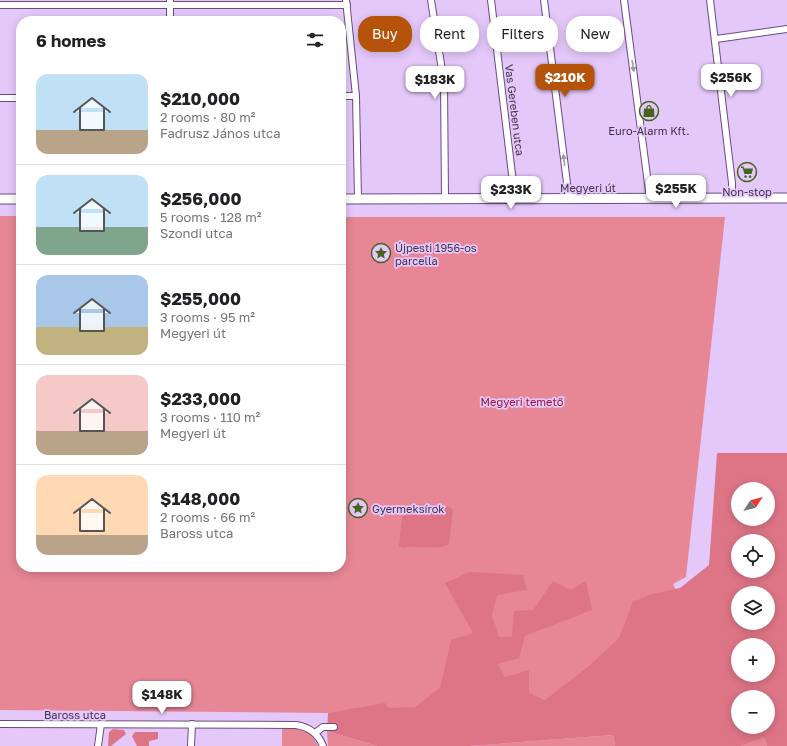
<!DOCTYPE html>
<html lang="en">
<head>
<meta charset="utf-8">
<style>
  body { margin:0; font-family:"Golos Text",sans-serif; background:#f6f6f6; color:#202124; height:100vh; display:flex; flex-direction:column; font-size:15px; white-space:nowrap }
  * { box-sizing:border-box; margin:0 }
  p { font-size:13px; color:#757577 }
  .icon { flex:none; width:22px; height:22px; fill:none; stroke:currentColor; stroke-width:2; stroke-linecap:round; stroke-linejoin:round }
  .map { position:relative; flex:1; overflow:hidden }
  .sheet { position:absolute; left:16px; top:16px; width:330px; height:556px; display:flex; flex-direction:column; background:#fff; border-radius:16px; box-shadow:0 2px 10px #0003 }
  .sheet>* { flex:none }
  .banner { position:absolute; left:358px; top:16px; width:369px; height:36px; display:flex; gap:8px }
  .needle { width:26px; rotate:54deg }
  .controls { position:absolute; left:731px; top:482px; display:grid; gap:8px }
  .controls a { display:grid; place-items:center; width:44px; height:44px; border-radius:50%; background:#fff; box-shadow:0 2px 10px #0003; font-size:20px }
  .price { position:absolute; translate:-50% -34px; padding:0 9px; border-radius:8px; background:#fff; color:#222; font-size:13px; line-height:26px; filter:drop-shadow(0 1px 2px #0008) }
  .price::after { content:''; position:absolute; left:50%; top:24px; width:12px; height:9px; margin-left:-6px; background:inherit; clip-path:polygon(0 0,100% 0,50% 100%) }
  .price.on { background:#b45309; color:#fff }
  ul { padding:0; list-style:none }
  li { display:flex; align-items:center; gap:12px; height:100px; padding:0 20px }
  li+li { border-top:1px solid #e0e0e0 }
  li span { display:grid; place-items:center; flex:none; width:112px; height:80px; border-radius:12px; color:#555 }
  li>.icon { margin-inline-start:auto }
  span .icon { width:48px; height:48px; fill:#fffc; stroke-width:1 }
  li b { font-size:17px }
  h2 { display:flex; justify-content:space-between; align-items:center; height:48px; padding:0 20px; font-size:17px }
  .pill { padding:0 14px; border-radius:16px; background:#fff; box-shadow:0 2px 10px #0003; font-size:14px; line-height:36px }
  .pill.on { background:#b45309; color:#fff }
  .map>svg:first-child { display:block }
  .green { fill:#e78695 }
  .forest { fill:#de7587; fill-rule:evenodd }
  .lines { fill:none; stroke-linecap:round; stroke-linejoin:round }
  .street-casing { stroke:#6b4b81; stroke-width:8 }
  .secondary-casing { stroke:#6b4b81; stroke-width:11 }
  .street { stroke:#fff; stroke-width:6 }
  .secondary { stroke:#fff; stroke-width:9 }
  .oneway { fill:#a098a4 }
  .labels { text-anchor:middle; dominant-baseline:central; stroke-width:3.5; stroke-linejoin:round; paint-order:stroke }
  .street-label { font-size:11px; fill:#40324a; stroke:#e5c8fa }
  .poi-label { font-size:11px; fill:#40324a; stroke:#e5c8fa }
  .park-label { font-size:11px; fill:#95153d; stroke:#e5c8fa }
</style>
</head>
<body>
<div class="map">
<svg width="787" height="746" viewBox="0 0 787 746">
  <rect width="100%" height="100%" fill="#e5c8fa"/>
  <g class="green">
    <polygon points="0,216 21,216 21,567 341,567 341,217 725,217 686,577 673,584 678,594 567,707 328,713 0,710"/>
    <path d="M 282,728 C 298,728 312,730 318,746 L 282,746 Z"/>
    <polygon points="327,731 377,746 328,746"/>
    <polygon points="613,735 615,746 470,746"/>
    <polygon points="764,738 767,746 740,746"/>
  </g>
  <g class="forest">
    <path d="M 717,453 L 787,453 L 787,746 L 767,746 L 764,738 L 740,746 L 615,746 L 613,735 L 470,746 L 377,746 L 327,731 L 328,713 L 385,703 L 389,708 L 415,707 L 440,688 L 451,640 L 473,633 L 445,583 L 470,572 L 523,575 L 527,590 L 497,595 L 492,615 L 499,637 L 512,637 L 514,611 L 533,610 L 553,581 L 571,590 L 586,581 L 592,610 L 525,636 L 519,658 L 498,664 L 505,677 L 529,670 L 529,693 L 545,700 L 589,666 L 619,638 L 633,602 L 652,594 L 680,588 L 709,565 ZM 738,489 L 768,489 L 768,519 L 738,519 ZM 738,541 L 768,541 L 768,571 L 738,571 ZM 738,593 L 768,593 L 768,623 L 738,623 ZM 738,645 L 768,645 L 768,675 L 738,675 ZM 738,697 L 768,697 L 768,727 L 738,727 Z"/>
    <path d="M 419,504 L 450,507 L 453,510 L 449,544 C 438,552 417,544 403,548 L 399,546 L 402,516 C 408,514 417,511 419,504 Z"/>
    <polygon points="113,729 124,730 126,734 111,746 108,746 109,732"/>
    <polygon points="135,732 158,732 158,739 149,741 149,746 137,746 132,736"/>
  </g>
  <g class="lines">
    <defs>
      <g id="street">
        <polyline points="346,0 356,96 358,199"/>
        <polyline points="431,0 444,83 445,199"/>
        <polyline points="491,0 515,199"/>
        <polyline points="544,0 569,199"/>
        <polyline points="624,0 650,199"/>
        <polyline points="710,0 732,183 732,198"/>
        <polyline points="0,5 347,5"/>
        <polyline points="170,21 170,0"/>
        <polyline points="716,39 787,29"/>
        <polyline points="341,96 356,96"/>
        <polyline points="0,98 21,98"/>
        <path d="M 0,724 L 296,725 C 309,727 318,733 323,746"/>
        <polyline points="315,733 323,727 334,727"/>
        <polyline points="98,746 101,724"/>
        <polyline points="191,746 192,724"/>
      </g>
      <g id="secondary">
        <polyline points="0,199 21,199"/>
        <polyline points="341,199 787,198"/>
      </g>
    </defs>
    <use href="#street" class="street-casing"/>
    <use href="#secondary" class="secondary-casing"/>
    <use href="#street" class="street"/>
    <use href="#secondary" class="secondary"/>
  </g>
  <defs><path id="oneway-solid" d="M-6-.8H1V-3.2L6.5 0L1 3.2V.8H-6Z"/></defs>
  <g class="oneway">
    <use href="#oneway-solid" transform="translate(633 66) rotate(82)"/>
    <use href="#oneway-solid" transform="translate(564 160) rotate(-97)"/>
  </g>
  <defs>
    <symbol id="shop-ring" viewBox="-11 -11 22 22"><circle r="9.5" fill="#e5c8fa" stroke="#44651b" stroke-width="1.5"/><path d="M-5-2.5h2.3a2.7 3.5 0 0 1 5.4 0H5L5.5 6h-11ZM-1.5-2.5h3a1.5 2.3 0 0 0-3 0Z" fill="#44651b"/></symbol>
    <symbol id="supermarket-ring" viewBox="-11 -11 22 22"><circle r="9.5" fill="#e5c8fa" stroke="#44651b" stroke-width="1.5"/><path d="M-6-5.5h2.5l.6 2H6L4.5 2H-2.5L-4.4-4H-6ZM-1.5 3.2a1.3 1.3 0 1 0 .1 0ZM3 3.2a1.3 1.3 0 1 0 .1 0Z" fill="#44651b"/></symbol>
    <symbol id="sight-ring" viewBox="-11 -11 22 22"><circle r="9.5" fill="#e5c8fa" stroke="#44651b" stroke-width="1.5"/><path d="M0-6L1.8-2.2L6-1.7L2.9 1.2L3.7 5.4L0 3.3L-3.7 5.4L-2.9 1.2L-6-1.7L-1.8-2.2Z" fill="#44651b"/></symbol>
  </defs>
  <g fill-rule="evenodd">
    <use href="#shop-ring" x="638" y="100" width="22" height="22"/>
    <use href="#supermarket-ring" x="736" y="161" width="22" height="22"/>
    <use href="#sight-ring" x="370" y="242" width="22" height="22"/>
    <use href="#sight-ring" x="347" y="497" width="22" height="22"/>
  </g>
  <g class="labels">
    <g class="street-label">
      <text transform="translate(515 110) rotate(83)">Vas Gereben utca</text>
      <text x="588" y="187">Megyeri út</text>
      <text x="75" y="714">Baross utca</text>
    </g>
    <g class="poi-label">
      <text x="649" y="130">Euro-Alarm Kft.</text>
      <text x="747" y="191">Non-stop</text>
      <text x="395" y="247" text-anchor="start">Újpesti 1956-os<tspan x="395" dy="13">parcella</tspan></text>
      <text x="372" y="508" text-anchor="start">Gyermeksírok</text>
    </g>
    <g class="park-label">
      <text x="522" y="401">Megyeri temető</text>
    </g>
  </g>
</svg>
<div class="controls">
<a><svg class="needle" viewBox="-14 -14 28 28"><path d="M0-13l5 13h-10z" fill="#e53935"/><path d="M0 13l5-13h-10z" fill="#757577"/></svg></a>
<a><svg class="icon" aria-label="locate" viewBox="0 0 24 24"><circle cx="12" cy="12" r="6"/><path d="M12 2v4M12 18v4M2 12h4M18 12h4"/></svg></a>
<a><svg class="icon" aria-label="layers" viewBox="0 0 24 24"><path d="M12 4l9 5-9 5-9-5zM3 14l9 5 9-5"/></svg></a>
<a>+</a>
<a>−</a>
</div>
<b class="price on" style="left:565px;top:98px">$210K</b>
<b class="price" style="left:731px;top:98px">$256K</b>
<b class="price" style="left:435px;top:100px">$183K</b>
<b class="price" style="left:676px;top:209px">$255K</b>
<b class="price" style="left:511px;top:210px">$233K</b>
<b class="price" style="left:162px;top:715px">$148K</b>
<div class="banner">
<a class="pill on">Buy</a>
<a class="pill">Rent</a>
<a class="pill">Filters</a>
<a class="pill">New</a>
</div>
<section class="sheet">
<h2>6 homes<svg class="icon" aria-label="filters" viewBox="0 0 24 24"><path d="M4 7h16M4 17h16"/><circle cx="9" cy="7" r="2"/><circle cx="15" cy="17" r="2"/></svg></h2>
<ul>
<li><span style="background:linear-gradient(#bfe0f5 70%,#b9a48a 0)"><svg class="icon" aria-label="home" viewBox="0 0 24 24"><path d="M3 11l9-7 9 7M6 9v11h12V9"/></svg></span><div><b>$210,000</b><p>2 rooms · 80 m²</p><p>Fadrusz János utca</p></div></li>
<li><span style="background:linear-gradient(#bfe0f5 65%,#7fa58c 0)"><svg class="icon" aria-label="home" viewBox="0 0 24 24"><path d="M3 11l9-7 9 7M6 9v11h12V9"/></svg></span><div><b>$256,000</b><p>5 rooms · 128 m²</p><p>Szondi utca</p></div></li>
<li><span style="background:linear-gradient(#a9c7e8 65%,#c2b280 0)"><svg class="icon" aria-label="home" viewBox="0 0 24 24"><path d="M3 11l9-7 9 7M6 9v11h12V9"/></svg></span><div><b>$255,000</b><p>3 rooms · 95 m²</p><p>Megyeri út</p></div></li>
<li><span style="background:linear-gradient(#f6c9c9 70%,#b9a48a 0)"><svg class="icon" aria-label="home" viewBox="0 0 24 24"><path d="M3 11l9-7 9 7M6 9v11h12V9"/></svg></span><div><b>$233,000</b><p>3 rooms · 110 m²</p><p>Megyeri út</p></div></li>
<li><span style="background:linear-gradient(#ffd9b3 75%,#b9a48a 0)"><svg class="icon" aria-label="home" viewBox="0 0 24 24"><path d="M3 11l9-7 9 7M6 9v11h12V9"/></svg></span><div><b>$148,000</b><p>2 rooms · 66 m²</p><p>Baross utca</p></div></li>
</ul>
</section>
</div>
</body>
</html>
